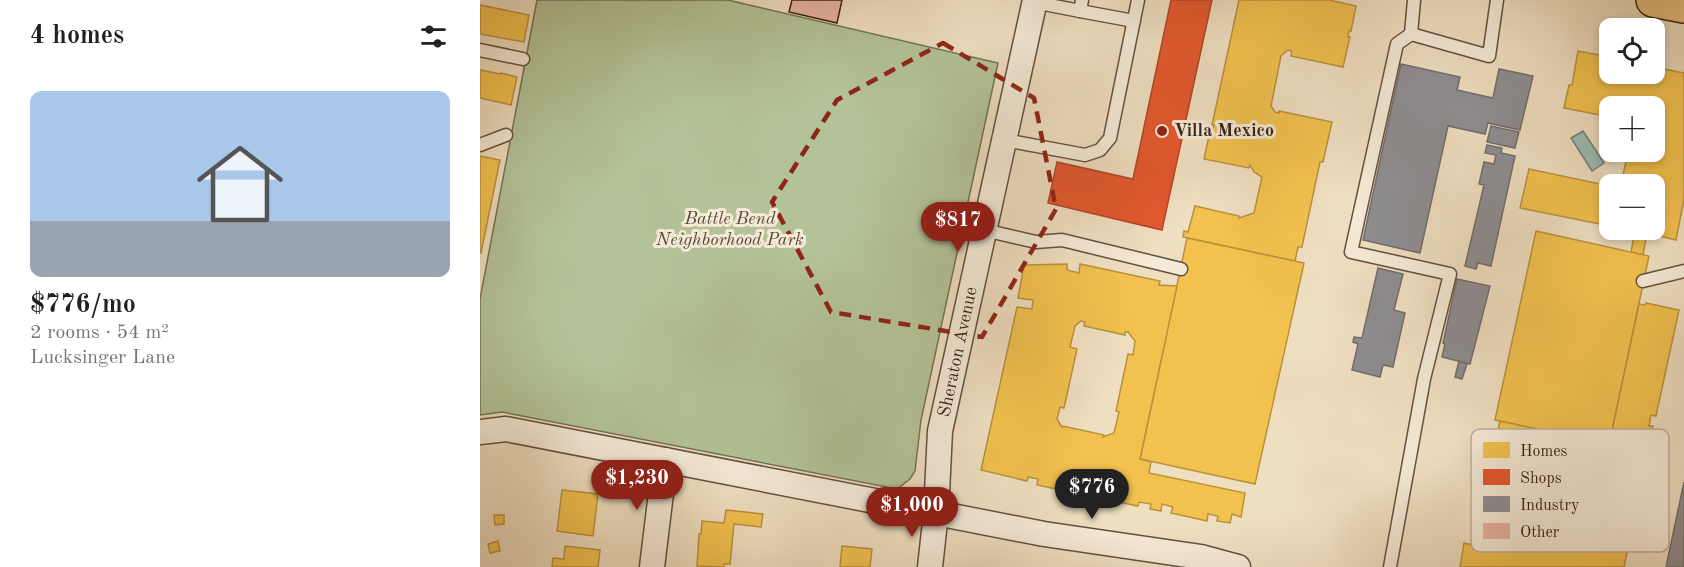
<!DOCTYPE html>
<html lang="en">
<head>
<meta charset="utf-8">
<style>
  body { margin:0; font-family:"Old Standard TT",serif; background:#f6f6f6; color:#202124; height:100vh; display:flex; flex-direction:column; font-size:22px; white-space:nowrap }
  * { box-sizing:border-box; margin:0 }
  p { font-size:20px; color:#757577 }
  .icon { flex:none; width:33px; height:33px; fill:none; stroke:currentColor; stroke-width:2; stroke-linecap:round; stroke-linejoin:round }
  .map { position:relative; flex:1; overflow:hidden }
  .panel { display:flex; flex-direction:column; background:#fff; width:480px }
  .panel>* { flex:none }
  .controls { position:absolute; left:1119px; top:18px; display:grid; gap:12px }
  .controls a { display:grid; place-items:center; width:66px; height:66px; border-radius:12px; background:#fff; box-shadow:0 3px 9px #0003; font-size:30px }
  .price { position:absolute; translate:-50% -51px; padding:0 14px; border-radius:21px; background:#8f2418; color:#fff; font-size:20px; line-height:39px; filter:drop-shadow(0 2px 3px #0008) }
  .price::after { content:''; position:absolute; left:50%; top:36px; width:18px; height:14px; margin-left:-9px; background:inherit; clip-path:polygon(0 0,100% 0,50% 100%) }
  .price.active { background:#222; color:#fff }
  ul { padding:0; list-style:none }
  li { display:grid; align-content:center; gap:12px; height:318px; padding:0 30px }
  li span { display:grid; place-items:center; height:186px; border-radius:12px; color:#555 }
  li>.icon { margin-inline-start:auto }
  span .icon { width:108px; height:108px; fill:#fffc; stroke-width:1 }
  li b { font-size:26px }
  h2 { display:flex; justify-content:space-between; align-items:center; height:72px; padding:0 30px; font-size:26px }
  main { display:flex; flex:1; min-height:0 }
  .map>svg:first-child { display:block }
  .green { fill:#b3c397; stroke:#747256; stroke-width:1.5 }
  .water { fill:#9abcb6; stroke:#727e75; stroke-width:1.5 }
  .homes { fill:#f2c14e; stroke:#ba913d; stroke-width:1.5; fill-rule:evenodd }
  .shops { fill:#e4572e; stroke:#b04726; stroke-width:1.5 }
  .industry { fill:#8d8d92; stroke:#736d6c; stroke-width:1.5 }
  .building { fill:#e7b2a1; stroke:#362114; stroke-width:1.5 }
  .lines { fill:none; stroke-linecap:round; stroke-linejoin:round }
  .service-casing { stroke:#64503f; stroke-width:15 }
  .minor-casing { stroke:#64503f; stroke-width:27 }
  .primary-casing { stroke:#362114; stroke-width:36 }
  .service { stroke:#f5ead7; stroke-width:12 }
  .minor { stroke:#f5ead7; stroke-width:24 }
  .primary { stroke:#e8c080; stroke-width:33 }
  .marked { fill:none; stroke:#8f2418; stroke-width:4.5; stroke-dasharray:12 8; stroke-linejoin:round }
  .poi-dot { fill:#8f2418; stroke:#f5ead7; stroke-width:2 }
  .labels { text-anchor:middle; dominant-baseline:central; stroke-width:6; stroke-linejoin:round; paint-order:stroke }
  .poi-label { font-size:18px; font-weight:bold; fill:#362114; stroke:#f5ead7; text-anchor:start }
  .park-label { font-size:18px; font-style:italic; fill:#554a35; stroke:#f5ead7 }
  .street-label { font-size:18px; fill:#362114; stroke:#f5ead7 }
  .key { fill:#f5ead7; stroke:#bcae9c; stroke-width:1.5 }
  .key-label { font-size:16px; fill:#362114 }
</style>
</head>
<body>
<main>
<section class="panel">
<h2>4 homes<svg class="icon" aria-label="filters" viewBox="0 0 24 24"><path d="M4 7h16M4 17h16"/><circle cx="9" cy="7" r="2"/><circle cx="15" cy="17" r="2"/></svg></h2>
<ul>
<li><span style="background:linear-gradient(#a9c7e8 70%,#9aa5b1 0)"><svg class="icon" aria-label="home" viewBox="0 0 24 24"><path d="M3 11l9-7 9 7M6 9v11h12V9"/></svg></span><div><b>$776/mo</b><p>2 rooms · 54 m²</p><p>Lucksinger Lane</p></div></li>
</ul>
</section>
<div class="map">
<svg width="1204" height="567" viewBox="0 0 1204 567">
  <rect width="100%" height="100%" fill="#efdfc1"/>
  <filter id="stains"><feTurbulence type="fractalNoise" baseFrequency=".00333" numOctaves="4"/><feColorMatrix values="0 0 0 0 .2 0 0 0 0 .09 0 0 0 0 .02 0 0 0 .5 -.17"/></filter>
  <radialGradient id="worn" r=".72"><stop offset=".6" stop-color="#630" stop-opacity="0"/><stop offset="1" stop-color="#630" stop-opacity=".3"/></radialGradient>
  <polygon class="green" points="57,0 248,0 518,63 441,420 435,471 430,479 417,489 22,412 0,415 0,299"/>
  <polygon class="water" points="1103,131 1124,163 1112,171 1091,138"/>
  <g class="homes">
    <polygon points="759,0 849,0 876,6 871,31 869,31 868,37 870,37 863,67 811,56 812,51 808,50 801,56 791,106 795,112 799,113 799,111 852,122 843,162 840,162 822,247 818,247 815,261 703,237 704,231 708,232 715,206 759,216 759,218 774,213 782,177 774,172 770,165 769,168 724,159 730,131 732,132 734,125 732,125"/>
    <polygon points="0,5 49,15 44,42 0,34"/>
    <polygon points="1098,51 1130,57 1130,74 1174,74 1174,67 1204,73 1204,199 1196,240 1167,233 1163,255 1151,252 1155,231 1149,230 1174,230 1174,184 1141,184 1148,152 1174,152 1174,106 1130,106 1130,117 1084,108 1089,85 1092,85"/>
    <polygon points="0,70 21,74 21,73 37,77 31,105 0,98"/>
    <polygon points="0,156 20,160 1,253 0,252"/>
    <polygon points="1049,169 1130,186 1130,226 1040,208"/>
    <polygon points="1056,231 1169,256 1129,445 1015,420"/>
    <polygon points="707,238 824,263 775,484 660,459"/>
    <path d="M 587,264 L 587,270 L 599,273 L 600,264 L 680,281 L 679,285 L 697,286 L 660,459 L 671,462 L 669,473 L 765,493 L 761,517 L 752,514 L 750,523 L 737,521 L 738,516 L 728,514 L 727,521 L 691,513 L 693,507 L 682,504 L 681,511 L 670,509 L 671,504 L 659,502 L 658,506 L 624,499 L 626,492 L 615,490 L 613,497 L 557,485 L 558,479 L 548,477 L 547,481 L 501,470 L 537,307 L 552,309 L 553,300 L 538,298 L 544,265 ZM 601,321 L 605,322 L 604,326 L 645,335 L 645,332 L 648,332 L 655,341 L 653,355 L 648,354 L 636,411 L 639,412 L 634,433 L 623,437 L 624,435 L 583,426 L 582,427 L 577,419 L 580,407 L 584,408 L 597,349 L 590,347 L 595,326 Z"/>
    <path d="M 1166,303 L 1199,310 L 1176,416 L 1171,415 L 1169,426 L 1173,426 L 1163,472 L 1160,471 L 1158,481 L 1162,481 L 1144,567 L 980,567 L 984,543 L 993,545 L 1005,494 L 995,493 L 999,474 L 1008,476 L 1020,421 L 1129,445 L 1159,304 L 1165,305 ZM 1042,463 L 1073,470 L 1073,467 L 1103,473 L 1102,480 L 1095,479 L 1087,513 L 1092,514 L 1090,528 L 1058,523 L 1057,525 L 1029,519 L 1030,513 L 1035,514 L 1043,480 L 1038,479 Z"/>
    <polygon points="82,490 118,494 113,536 77,531"/>
    <polygon points="246,510 283,514 281,527 254,524 250,564 244,564 244,567 217,566 219,534 221,534 222,521 244,523"/>
    <polygon points="14,515 24,515 24,524 15,525"/>
    <polygon points="18,541 20,551 10,553 8,544"/>
    <polygon points="85,546 120,550 118,567 72,567 73,558 84,559"/>
    <polygon points="362,546 392,549 390,567 360,567"/>
  </g>
  <polygon class="shops" points="691,0 732,0 682,230 568,203 577,162 653,179"/>
  <g class="industry">
    <polygon points="921,64 980,77 977,90 1013,98 1019,69 1053,76 1040,130 1008,123 1005,134 968,126 940,253 883,240"/>
    <polygon points="1011,126 1039,132 1035,148 1007,142"/>
    <polygon points="1007,145 1022,148 1021,153 1035,156 1011,266 998,263 996,269 985,266 1004,185 999,184 1004,162 1014,164 1016,155 1005,153"/>
    <polygon points="898,268 923,274 914,310 925,313 913,367 903,365 900,377 872,370 878,344 873,342 874,337 882,338"/>
    <polygon points="977,279 1010,286 990,364 962,357 965,344 963,343"/>
    <polygon points="979,361 987,364 982,379 975,377"/>
    <polygon points="1204,483 1204,567 1186,567 1204,482"/>
  </g>
  <polygon class="building" points="312,0 362,0 357,23 309,12"/>
  <g class="lines">
    <defs>
      <g id="service">
        <polyline points="934,0 931,34 1009,56 1017,0"/>
        <polyline points="554,2 600,11 602,0"/>
        <polyline points="600,11 654,21"/>
        <polyline points="0,50 43,59"/>
        <polyline points="524,140 605,155 620,150 630,138 658,0"/>
        <polyline points="0,145 26,135"/>
        <polyline points="504,230 556,242 582,240 701,269"/>
        <polyline points="1163,281 1204,271"/>
        <polyline points="910,567 944,379 970,274 871,252 917,44 931,34"/>
      </g>
      <g id="minor">
        <polyline points="0,432 26,429 564,534 721,557 758,567"/>
        <polyline points="172,567 185,460"/>
        <polyline points="450,567 456,513 460,431 555,0"/>
      </g>
      <polyline id="primary" points="1173,0 1204,6"/>
    </defs>
    <use href="#service" class="service-casing"/>
    <use href="#minor" class="minor-casing"/>
    <use href="#primary" class="primary-casing"/>
    <use href="#service" class="service"/>
    <use href="#minor" class="minor"/>
    <use href="#primary" class="primary"/>
  </g>
  <path class="marked" d="M 463,43 L 554,98 L 576,209 L 502,337 L 351,312 L 292,202 L 357,100 Z"/>
  <circle class="poi-dot" cx="682" cy="131" r="6"/>
  <g class="labels">
    <g class="poi-label">
      <text x="694" y="131">Villa Mexico</text>
    </g>
    <g class="park-label">
      <text x="250" y="219">Battle Bend<tspan x="250" dy="21">Neighborhood Park</tspan></text>
    </g>
    <g class="street-label">
      <text transform="translate(478 352) rotate(-78)">Sheraton Avenue</text>
    </g>
  </g>
  <rect x="991" y="429" width="198" height="123" rx="9" class="key"/>
  <rect x="1003" y="442" width="27" height="16" fill="#f2c14e"/>
  <rect x="1003" y="469" width="27" height="16" fill="#e4572e"/>
  <rect x="1003" y="496" width="27" height="16" fill="#8d8d92"/>
  <rect x="1003" y="523" width="27" height="16" fill="#e7b2a1"/>
  <g class="key-label">
    <text x="1040" y="456">Homes</text>
    <text x="1040" y="483">Shops</text>
    <text x="1040" y="510">Industry</text>
    <text x="1040" y="537">Other</text>
  </g>
  <rect width="100%" height="100%" filter="url(#stains)"/>
  <rect width="100%" height="100%" fill="url(#worn)"/>
</svg>
<div class="controls">
<a><svg class="icon" aria-label="locate" viewBox="0 0 24 24"><circle cx="12" cy="12" r="6"/><path d="M12 2v4M12 18v4M2 12h4M18 12h4"/></svg></a>
<a>+</a>
<a>−</a>
</div>
<b class="price" style="left:478px;top:253px">$817</b>
<b class="price" style="left:157px;top:511px">$1,230</b>
<b class="price active" style="left:612px;top:520px">$776</b>
<b class="price" style="left:432px;top:538px">$1,000</b>
</div>
</main>
</body>
</html>
